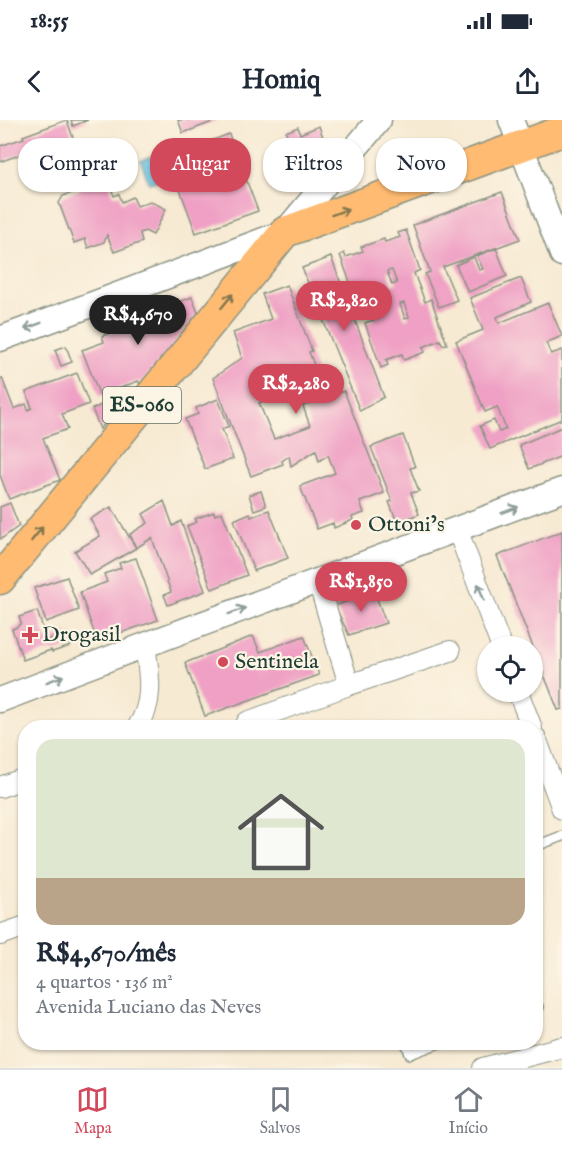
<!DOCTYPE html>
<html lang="pt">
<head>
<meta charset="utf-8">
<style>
  body { margin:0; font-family:"IM FELL English",serif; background:#f2f2f3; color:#1f2937; height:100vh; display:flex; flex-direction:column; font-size:22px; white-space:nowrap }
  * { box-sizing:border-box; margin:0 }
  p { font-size:20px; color:#747a83 }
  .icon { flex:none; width:33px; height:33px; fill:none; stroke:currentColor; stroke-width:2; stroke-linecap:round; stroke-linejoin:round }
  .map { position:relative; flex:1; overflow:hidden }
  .side { position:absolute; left:18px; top:600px; width:525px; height:330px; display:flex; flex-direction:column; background:#fff; border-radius:24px; box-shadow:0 2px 4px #0004 }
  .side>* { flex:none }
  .banner { position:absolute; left:18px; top:18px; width:526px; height:54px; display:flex; gap:12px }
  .controls { position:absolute; left:477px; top:516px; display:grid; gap:12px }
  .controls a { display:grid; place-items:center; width:66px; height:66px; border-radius:50%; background:#fff; box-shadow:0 2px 4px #0004; font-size:30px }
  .price { position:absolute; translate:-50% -51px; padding:0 14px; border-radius:21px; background:#d1495b; color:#fff; font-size:20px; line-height:39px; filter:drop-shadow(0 2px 3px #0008) }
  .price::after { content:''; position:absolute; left:50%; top:36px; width:18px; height:14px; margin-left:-9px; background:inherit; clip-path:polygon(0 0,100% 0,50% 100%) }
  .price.active { background:#222; color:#fff }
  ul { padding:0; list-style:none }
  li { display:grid; align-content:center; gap:12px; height:318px; padding:0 18px }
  li span { display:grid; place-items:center; height:186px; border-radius:18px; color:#555 }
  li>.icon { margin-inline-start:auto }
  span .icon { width:108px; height:108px; fill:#fffc; stroke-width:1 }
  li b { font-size:26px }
  .chip { padding:0 21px; border-radius:24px; background:#fff; box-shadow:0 2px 4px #0004; font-size:21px; line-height:54px }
  .chip.active { background:#d1495b; color:#fff }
  .status { display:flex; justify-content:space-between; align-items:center; height:42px; padding:0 30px; background:#fff; direction:ltr }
  .status svg { height:16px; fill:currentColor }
  header { display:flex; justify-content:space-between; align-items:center; height:78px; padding:0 18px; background:#fff; font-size:27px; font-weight:700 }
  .dock { display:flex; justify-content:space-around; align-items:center; height:84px; border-top:2px solid #e0e1e3; background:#fff; font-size:16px; color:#747a83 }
  .dock a { display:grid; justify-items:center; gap:3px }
  .dock .active { color:#d1495b }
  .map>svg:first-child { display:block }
  .water { fill:#67c2e5; stroke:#43808c; stroke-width:1.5 }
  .building { fill:#efa0c4; fill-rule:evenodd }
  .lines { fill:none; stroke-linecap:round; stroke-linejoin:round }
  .service-casing { stroke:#8b9484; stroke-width:12 }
  .minor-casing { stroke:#8b9484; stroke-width:22 }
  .tertiary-casing { stroke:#8b9484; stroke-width:27 }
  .primary-casing { stroke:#8b9484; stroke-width:33 }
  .service { stroke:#fff; stroke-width:9 }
  .minor { stroke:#fff; stroke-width:20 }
  .tertiary { stroke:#fff; stroke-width:24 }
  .primary { stroke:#febb71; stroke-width:30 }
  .oneway { stroke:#83764f }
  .oneway2 { stroke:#8f9e9a }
  .poi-dot { fill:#d1495b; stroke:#fcf5e5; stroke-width:2 }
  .labels { text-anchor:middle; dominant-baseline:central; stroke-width:4.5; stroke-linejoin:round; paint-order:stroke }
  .shield { fill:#fcf5e5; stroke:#617469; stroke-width:1.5 }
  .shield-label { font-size:21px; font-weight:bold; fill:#1f3d34 }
  .poi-label { font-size:22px; fill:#1f3d34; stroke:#fcf5e5; text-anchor:start }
</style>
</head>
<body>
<div class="status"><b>18:55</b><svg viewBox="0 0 49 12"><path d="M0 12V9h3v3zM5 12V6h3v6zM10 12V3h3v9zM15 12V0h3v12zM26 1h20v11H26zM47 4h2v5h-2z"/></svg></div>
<header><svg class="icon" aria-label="back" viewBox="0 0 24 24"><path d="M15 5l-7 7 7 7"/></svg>Homiq<svg class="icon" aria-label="share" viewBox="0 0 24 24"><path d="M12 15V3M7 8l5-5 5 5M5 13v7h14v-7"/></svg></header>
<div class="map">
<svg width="562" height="948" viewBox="0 0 562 948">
  <rect width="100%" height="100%" fill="#fcf5e5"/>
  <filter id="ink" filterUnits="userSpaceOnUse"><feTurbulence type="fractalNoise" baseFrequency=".0167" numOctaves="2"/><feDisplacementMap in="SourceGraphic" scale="12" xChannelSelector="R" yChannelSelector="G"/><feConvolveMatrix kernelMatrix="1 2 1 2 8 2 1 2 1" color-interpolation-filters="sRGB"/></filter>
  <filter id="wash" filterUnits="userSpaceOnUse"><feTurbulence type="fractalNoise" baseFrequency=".008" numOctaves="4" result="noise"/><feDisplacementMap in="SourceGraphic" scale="24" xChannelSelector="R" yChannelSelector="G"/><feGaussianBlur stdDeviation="1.35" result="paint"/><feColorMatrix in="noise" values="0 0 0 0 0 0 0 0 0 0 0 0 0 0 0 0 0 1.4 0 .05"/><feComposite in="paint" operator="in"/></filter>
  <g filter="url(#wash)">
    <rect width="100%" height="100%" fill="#f7ead3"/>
    <polygon class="water" points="154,36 162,59 149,63 141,41"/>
    <g id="blocks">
      <g class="building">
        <polygon points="67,0 81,41 91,38 94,48 107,42 112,57 107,58 114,76 119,74 122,82 133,77 137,86 150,81 166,89 153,115 145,111 140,113 142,122 114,132 107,115 104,122 88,128 85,119 74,123 59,83 63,76 80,70 66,32 41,41 37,28 0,42 0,26 24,18 23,16"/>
        <polygon points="71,0 88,0 73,6"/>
        <polygon points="178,0 218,0 183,13"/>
        <polygon points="319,6 328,31 298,67 280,21 288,18 286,12 298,7 300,14"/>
        <polygon points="229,14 258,91 196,113 168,37"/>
        <polygon points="502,72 520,119 443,147 457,180 439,187 425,154 430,152 413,105"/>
        <path d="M 406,110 L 420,150 L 414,153 L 425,182 L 431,179 L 447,224 L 443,225 L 440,220 L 423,227 L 425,232 L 404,240 L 402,234 L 386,240 L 388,245 L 381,248 L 365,203 L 374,200 L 370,190 L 379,187 L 376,178 L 367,181 L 363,170 L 354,173 L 340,135 L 344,133 L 346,137 L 363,131 L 361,127 L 384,119 L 385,122 L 400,117 L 398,113 ZM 392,150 L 397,163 L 392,165 L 387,151 ZM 404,183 L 409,197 L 405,199 L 400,184 Z"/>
        <polygon points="496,128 507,156 468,172 456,145 474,137 479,150 483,149 477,136"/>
        <polygon points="331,137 384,277 360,291 302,148"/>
        <polygon points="521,158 531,182 497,197 499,203 548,183 562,216 546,223 551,234 562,230 562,299 490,329 480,306 494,300 499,312 506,309 497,287 485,292 456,221 483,210 470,178"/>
        <polygon points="287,165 312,231 309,232 324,270 301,278 290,249 282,251 290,271 259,283 274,319 310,306 303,286 344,271 384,373 360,382 364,393 352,397 353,400 334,408 333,403 317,409 300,366 335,353 328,335 319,341 316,330 291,346 289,336 282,341 283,344 251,356 213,258 242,238 233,213 271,199 262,174"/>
        <polygon points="192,177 198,193 165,235 140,264 138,261 100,276 82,230 104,222 102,216 119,210 117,205"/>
        <polygon points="66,226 72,242 61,246 55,230"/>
        <polygon points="77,253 89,284 62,294 68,309 43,318 60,360 9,379 0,355 0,259 2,258 14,289 26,284 28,290 32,288 26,272"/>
        <polygon points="218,279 229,306 222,309 233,339 205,349 185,299 198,294 196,288"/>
        <polygon points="106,283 111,296 100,309 92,289"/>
        <polygon points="562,307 562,336 529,349 519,325"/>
        <polygon points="403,315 415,347 410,348 419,371 411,373 419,394 397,402 389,382 392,381 371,327"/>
        <polygon points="261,371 266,386 254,390 249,375"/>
        <polygon points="164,381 173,406 181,401 205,471 168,485 164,475 171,472 152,418 136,428 90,455 75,431 100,416 90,399 111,387 136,428 130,414 148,403 143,394"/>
        <polygon points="10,383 19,406 1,419 0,416 0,387"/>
        <polygon points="269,390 288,438 254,451 234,400 250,393 251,397"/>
        <polygon points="214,392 215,395 222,392 247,455 212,469 187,406 197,402 195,399"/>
        <polygon points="562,411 562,589 558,590 497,436"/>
        <polygon points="136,438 158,500 97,521 80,472 107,462 104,454 121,448 119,443"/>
        <polygon points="67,457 79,490 46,502 34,468"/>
        <polygon points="374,471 386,503 349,515 335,486"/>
        <polygon points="37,491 47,520 67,513 71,526 52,532 51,530 23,540 12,509 17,507 21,503 19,497"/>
        <polygon points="253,516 260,532 304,516 319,555 205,596 185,543"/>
      </g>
    </g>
  </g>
  <g filter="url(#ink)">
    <use href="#blocks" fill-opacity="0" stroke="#8b9484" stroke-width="1.5"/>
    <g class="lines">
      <defs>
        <g id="service">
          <polyline points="536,726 562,716"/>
          <polyline points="536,888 538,887"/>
          <polyline points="406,922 410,934 442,922"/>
        </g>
        <g id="minor">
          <polyline points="457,409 501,526"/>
          <polyline points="318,461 349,565"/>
          <polyline points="518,572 532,608"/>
          <polyline points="247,602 349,565 450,531"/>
          <path d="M 137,608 C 155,582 149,553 145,525"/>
          <polyline points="536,618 562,689"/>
          <polyline points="0,667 26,658"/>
          <polyline points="0,815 26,806"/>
          <polyline points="483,948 562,927"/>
        </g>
        <g id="tertiary">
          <polyline points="511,0 562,134"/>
          <polyline points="0,219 285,112 379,0"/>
          <polyline points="0,580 121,534 562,370"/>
        </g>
        <polyline id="primary" points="0,459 285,112 562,11"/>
      </defs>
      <use href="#service" class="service-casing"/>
      <use href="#minor" class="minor-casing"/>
      <use href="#tertiary" class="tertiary-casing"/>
      <use href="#primary" class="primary-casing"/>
      <use href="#service" class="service"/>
      <use href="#minor" class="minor"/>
      <use href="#tertiary" class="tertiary"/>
      <use href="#primary" class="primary"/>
    </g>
    <defs><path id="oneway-shaft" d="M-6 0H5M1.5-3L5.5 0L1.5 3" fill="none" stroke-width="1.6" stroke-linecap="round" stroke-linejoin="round" transform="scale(1.5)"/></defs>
    <g class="oneway">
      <use href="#oneway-shaft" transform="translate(340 92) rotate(-20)"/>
      <use href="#oneway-shaft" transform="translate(227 181) rotate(-51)"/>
      <use href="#oneway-shaft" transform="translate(37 414) rotate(-51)"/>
    </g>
    <g class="oneway2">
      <use href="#oneway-shaft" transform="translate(33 206) rotate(159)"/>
      <use href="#oneway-shaft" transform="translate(510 390) rotate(-20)"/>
      <use href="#oneway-shaft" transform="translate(481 472) rotate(-111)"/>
      <use href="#oneway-shaft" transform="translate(237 491) rotate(-20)"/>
      <use href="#oneway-shaft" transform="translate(55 559) rotate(-21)"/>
    </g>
  </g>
  <g class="poi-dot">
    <circle cx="356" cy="405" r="6"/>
    <path d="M27 506h6v6h6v6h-6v6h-6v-6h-6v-6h6z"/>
    <circle cx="223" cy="542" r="6"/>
  </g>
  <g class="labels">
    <rect class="shield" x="103" y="267" width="78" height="36" rx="4.5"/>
    <g class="shield-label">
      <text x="142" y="285">ES-060</text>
    </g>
    <g class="poi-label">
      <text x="368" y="405">Ottoni’s</text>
      <text x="42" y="515">Drogasil</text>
      <text x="235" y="542">Sentinela</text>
    </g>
  </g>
</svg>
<div class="controls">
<a><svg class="icon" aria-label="locate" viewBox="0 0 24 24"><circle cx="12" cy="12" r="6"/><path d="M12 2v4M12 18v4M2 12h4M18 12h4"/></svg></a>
</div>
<b class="price" style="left:344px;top:212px">R$2,820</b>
<b class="price active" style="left:138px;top:226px">R$4,670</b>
<b class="price" style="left:296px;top:295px">R$2,280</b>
<b class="price" style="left:361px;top:493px">R$1,850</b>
<div class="banner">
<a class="chip">Comprar</a>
<a class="chip active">Alugar</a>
<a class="chip">Filtros</a>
<a class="chip">Novo</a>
</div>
<section class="side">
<ul>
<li><span style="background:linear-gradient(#dfe7d0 75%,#b9a48a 0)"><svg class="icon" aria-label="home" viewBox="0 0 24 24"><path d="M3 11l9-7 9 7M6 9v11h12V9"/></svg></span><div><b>R$4,670/mês</b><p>4 quartos · 136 m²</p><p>Avenida Luciano das Neves</p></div></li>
</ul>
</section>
</div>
<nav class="dock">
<a class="active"><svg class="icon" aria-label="map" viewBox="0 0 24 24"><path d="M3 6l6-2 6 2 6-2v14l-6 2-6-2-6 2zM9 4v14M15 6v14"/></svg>Mapa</a>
<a><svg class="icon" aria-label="saved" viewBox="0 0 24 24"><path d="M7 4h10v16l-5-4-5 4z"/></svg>Salvos</a>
<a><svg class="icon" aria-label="home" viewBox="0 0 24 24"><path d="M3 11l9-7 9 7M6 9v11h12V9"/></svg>Início</a>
</nav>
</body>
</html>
